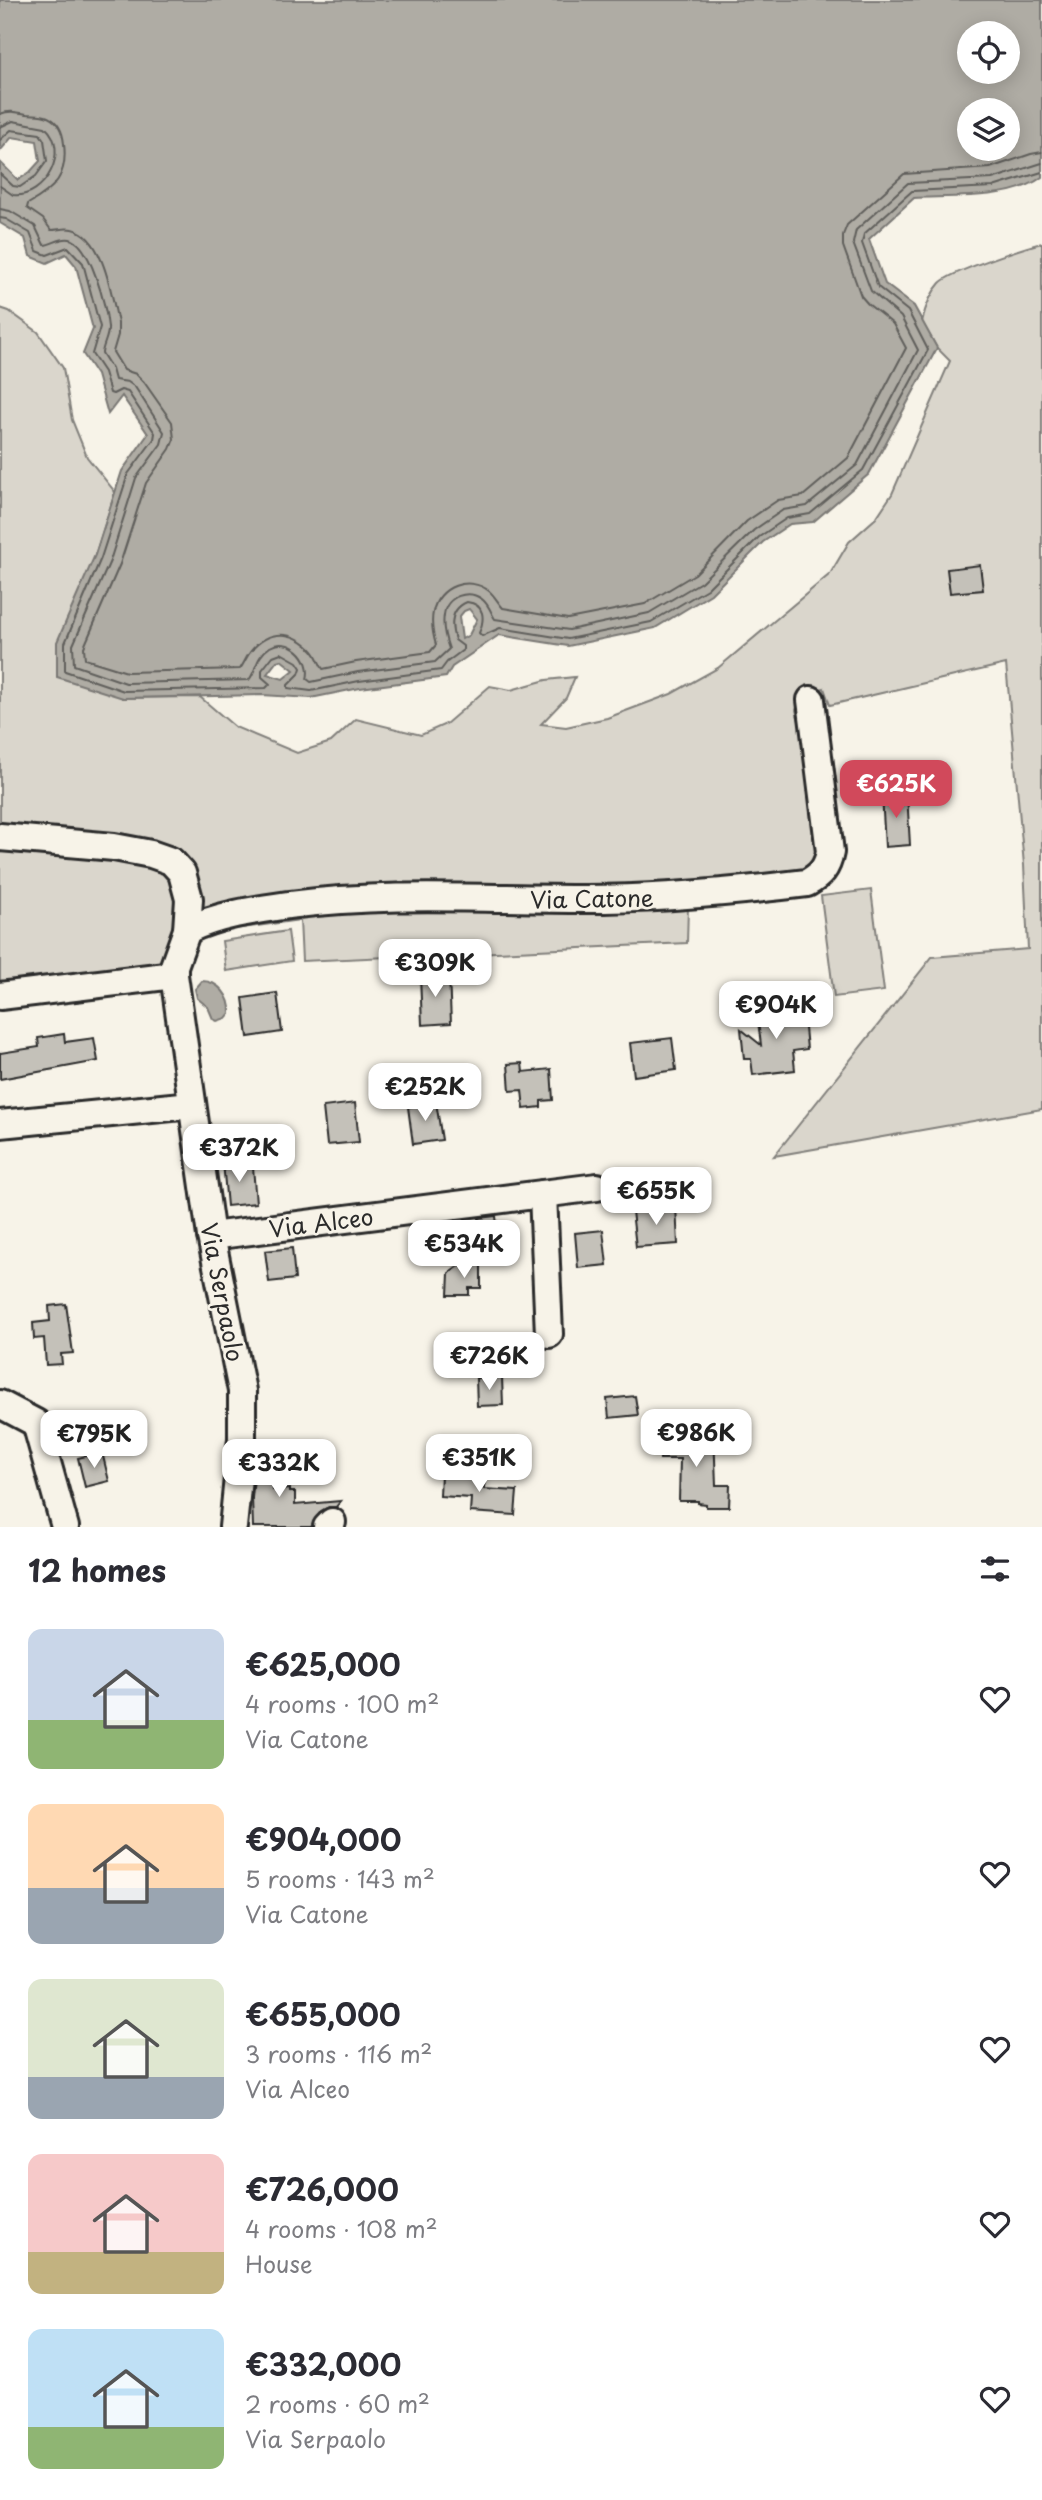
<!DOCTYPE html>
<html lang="en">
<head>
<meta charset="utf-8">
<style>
  body { margin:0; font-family:"Playpen Sans",sans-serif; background:#f7f7f7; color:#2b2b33; height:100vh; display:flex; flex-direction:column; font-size:26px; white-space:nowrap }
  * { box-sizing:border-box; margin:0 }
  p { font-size:23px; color:#7c7c81 }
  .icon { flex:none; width:38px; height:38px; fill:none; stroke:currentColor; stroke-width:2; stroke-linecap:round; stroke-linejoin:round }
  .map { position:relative; height:1527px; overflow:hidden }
  .side { display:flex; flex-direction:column; background:#fff; flex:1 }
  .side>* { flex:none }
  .controls { position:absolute; left:957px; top:21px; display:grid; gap:14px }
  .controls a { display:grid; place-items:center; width:63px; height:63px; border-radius:50%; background:#fff; box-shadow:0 4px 18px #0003; font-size:35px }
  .price { position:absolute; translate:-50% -60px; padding:0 16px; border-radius:14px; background:#fff; color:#222; font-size:23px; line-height:46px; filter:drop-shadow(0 2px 4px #0008) }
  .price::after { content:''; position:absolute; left:50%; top:42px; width:21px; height:16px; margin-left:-10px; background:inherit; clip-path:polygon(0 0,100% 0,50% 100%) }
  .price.current { background:#d1495b; color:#fff }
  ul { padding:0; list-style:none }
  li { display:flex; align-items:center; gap:21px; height:175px; padding:0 28px }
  li span { display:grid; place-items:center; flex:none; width:196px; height:140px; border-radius:14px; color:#555 }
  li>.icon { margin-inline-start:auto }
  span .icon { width:84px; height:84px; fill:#fffc; stroke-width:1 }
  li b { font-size:30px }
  h2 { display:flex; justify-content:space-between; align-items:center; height:84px; padding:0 28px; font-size:30px }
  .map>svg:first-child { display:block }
  .green { fill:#dad6cc; stroke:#82807c; stroke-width:2 }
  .water { fill:#afaca4; stroke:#7a7874; stroke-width:2; fill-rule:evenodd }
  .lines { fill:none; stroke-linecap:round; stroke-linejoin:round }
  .shore { stroke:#605f5b; stroke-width:2 }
  .building { fill:#c4c1b9; stroke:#2b2b2b; stroke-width:2 }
  .minor-casing { stroke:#2b2b2b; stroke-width:32 }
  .minor { stroke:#f7f3e8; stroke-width:26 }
  .labels { text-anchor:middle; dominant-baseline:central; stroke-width:5; stroke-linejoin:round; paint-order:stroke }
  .street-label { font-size:23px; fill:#2b2b2b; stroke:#f7f3e8 }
</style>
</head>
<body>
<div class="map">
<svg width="1042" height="1527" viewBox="0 0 1042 1527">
  <rect width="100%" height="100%" fill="#f7f3e8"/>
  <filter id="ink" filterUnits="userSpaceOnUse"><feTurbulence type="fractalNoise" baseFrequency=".0143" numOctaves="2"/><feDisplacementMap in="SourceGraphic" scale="14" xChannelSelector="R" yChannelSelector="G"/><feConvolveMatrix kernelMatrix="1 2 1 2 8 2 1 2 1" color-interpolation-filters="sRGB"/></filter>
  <g filter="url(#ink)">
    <g class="green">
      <path d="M 1042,243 L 1042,1109 L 774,1156 L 932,957 L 1028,949 L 1024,865 L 1006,664 L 830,705 L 824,688 L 802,694 L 796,710 L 803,736 L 819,864 L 797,877 L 202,912 L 197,905 L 199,884 L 191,865 L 0,829 L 0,308 L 9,311 L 38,332 L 63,368 L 72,420 L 87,457 L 115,492 L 95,555 L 123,698 L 200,697 L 235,727 L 297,753 L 331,742 L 356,719 L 421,735 L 446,724 L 490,686 L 511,690 L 546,680 L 575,677 L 566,698 L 541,724 L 566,727 L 607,718 L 671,694 L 718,668 L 830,574 L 849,542 L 876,518 L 892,494 L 950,361 L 937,348 L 922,322 C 925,308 930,294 940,283 C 950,272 1025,247 1042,243 Z"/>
      <polygon points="0,843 153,860 179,887 173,937 159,969 0,988"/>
      <polygon points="871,890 884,991 834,997 821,896"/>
      <polygon points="688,906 687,943 302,961 300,920 213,932 295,909"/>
      <polygon points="288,931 292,961 226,971 222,941"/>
    </g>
    <g class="water">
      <path d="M 0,0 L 1042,0 L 1042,177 C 1013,200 950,196 914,198 L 869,239 L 885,284 L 914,306 L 937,348 L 869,474 L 813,522 L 790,524 L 763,542 L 711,594 L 655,628 L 568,646 L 499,635 L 452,667 L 446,677 L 360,688 L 311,698 L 262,695 L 123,698 L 57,677 L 57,642 L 95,555 L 122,471 L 148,434 L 122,396 L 108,414 L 97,375 L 83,354 L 93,329 L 76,266 L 66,254 L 47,263 L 30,256 L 25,238 L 0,223 L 0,162 L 18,180 L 30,172 L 40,161 L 37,141 L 12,137 L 0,151 ZM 970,33 L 1008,33 L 1008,72 L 970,72 ZM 970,110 L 1008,110 L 1008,149 L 970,149 ZM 469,609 L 477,619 L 469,635 L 462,639 L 459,617 L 464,611 ZM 281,660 L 294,670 L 283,679 L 267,674 L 277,661 Z"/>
      <path d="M 202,981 C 219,981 231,997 230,1013 L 226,1018 L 217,1021 L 213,1019 L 208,1007 L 197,998 L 195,989 Z"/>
    </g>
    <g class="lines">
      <g class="shore">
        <path d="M 0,114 C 10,110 16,112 27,114 C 34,115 41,114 48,117 C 59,122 63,133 64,144 C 68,175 55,189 28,204 L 27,208 L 43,219 L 51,230 C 58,230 65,227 72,229 C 104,236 112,297 118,323 L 118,335 L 113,352 L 124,370 L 136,374 L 144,382 L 172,422 L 174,439 L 170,449 L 146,483 L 120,564 L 84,647 L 85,659 L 127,672 L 240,669 C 244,664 246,657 251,651 C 269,629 293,630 312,650 C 318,656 319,664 323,669 L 356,662 L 430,652 L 436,645 C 433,635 431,622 433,612 C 438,586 469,575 489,591 C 495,596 498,603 503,608 L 568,619 L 645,604 L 695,574 L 747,521 L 778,500 L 803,496 L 848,458 L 906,348 L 893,324 L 868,304 L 861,296 L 843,246 L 843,235 L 847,225 L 904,174 L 990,168 L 1031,154 L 1042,152"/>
        <path d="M 0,127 L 13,121 L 45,127 C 71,150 45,199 13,195 L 0,186"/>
        <polyline points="0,140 11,130 40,134 44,140 47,161 36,176 20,187 13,186 0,174"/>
        <path d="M 0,209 L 10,211 L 35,226 L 44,245 C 53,244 61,237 70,239 C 91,244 106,307 108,327 C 109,336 103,344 102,353 L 112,369 L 115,380 L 128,382 L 135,387 L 164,432 L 161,444 L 136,478 L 110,561 L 73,645 L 74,665 L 126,683 L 249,680 C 257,670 255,657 270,647 C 288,636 313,657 307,679 L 311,682 L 358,672 L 435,662 L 449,649 C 445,638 442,627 444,615 C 446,596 469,588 483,600 C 489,605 491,613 495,619 L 569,630 L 649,613 L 701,582 L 754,530 L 783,510 L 807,506 L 857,465 L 918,350 L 901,317 L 871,291 L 853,243 L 856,230 L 908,183 L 992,179 L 1042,163"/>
        <path d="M 0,218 L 6,219 L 30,233 L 37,251 L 47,255 L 68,247 L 83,263 L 100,327 L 92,354 L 104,372 L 110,393 L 113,394 L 121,390 L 128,392 L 155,433 L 154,439 L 128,474 L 101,558 L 65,643 L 65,671 L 124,691 L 266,688 L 270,684 L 262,677 L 262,670 L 273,656 L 281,653 L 297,662 L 301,668 L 299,674 L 288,685 L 288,688 L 311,691 L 359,681 L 441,670 L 447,662 L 463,650 L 463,646 L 455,640 C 450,624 450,609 467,602 C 485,604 485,619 479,633 L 482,636 L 500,628 L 568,639 L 651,622 L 707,589 L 759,537 L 787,518 L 810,514 L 863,470 L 928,350 L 908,311 L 878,287 L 862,243 L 864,234 L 912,191 L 993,187 L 1042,172"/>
      </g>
    </g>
    <g class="building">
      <polygon points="980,565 983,590 950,593 947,569"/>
      <polygon points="907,793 910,845 885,847 882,794"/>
      <polygon points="449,974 451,1023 422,1025 420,975"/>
      <polygon points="277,993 282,1032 248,1037 243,998"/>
      <polygon points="803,1007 807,1049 793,1051 795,1070 753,1075 751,1059 744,1059 741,1029 761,1045 757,1013"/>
      <polygon points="64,1034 65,1042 94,1038 98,1061 0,1079 0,1053 39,1047 38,1038"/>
      <polygon points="672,1038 676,1070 634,1076 630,1043"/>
      <polygon points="522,1063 523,1072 551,1069 553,1100 541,1101 541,1107 524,1109 522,1090 510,1091 508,1064"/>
      <polygon points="436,1102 442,1140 413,1144 408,1107"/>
      <polygon points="355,1103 359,1142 327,1145 323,1107"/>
      <polygon points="241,1160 242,1168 253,1167 256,1203 227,1206 223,1162"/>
      <polygon points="676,1206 678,1244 636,1247 632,1211"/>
      <polygon points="496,1216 498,1234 481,1236 479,1218"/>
      <polygon points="603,1230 607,1265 578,1268 575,1233"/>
      <polygon points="292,1248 295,1279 269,1282 265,1251"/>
      <polygon points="461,1265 481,1265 481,1288 469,1288 469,1295 448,1295 449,1273"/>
      <polygon points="66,1304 73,1353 61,1354 62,1364 46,1365 44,1338 34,1339 33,1323 50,1321 49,1306"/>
      <polygon points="502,1377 503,1405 477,1406 476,1378"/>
      <polygon points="635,1396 638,1415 609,1418 607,1399"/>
      <polygon points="680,1433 714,1433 716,1485 730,1485 729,1507 706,1507 706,1504 698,1503 698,1501 679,1501 680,1459 660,1459 660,1438 680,1438"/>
      <polygon points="271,1445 273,1490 290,1489 290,1492 295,1492 295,1505 341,1501 336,1507 329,1507 321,1511 311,1527 253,1527 252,1498 257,1446"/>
      <polygon points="102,1452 109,1481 85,1487 78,1458"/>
      <polygon points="441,1473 485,1476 484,1489 517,1491 515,1515 470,1512 471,1498 440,1496"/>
    </g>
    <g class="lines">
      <defs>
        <g id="minor">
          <polyline points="0,837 114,847 151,854 171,861 182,873 189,899 187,930 174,966 174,975 211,1236 242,1391 242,1438 233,1527"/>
          <path d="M 187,930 C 218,915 254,910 289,905 C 388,892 485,899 585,899 C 660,899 733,892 807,883 C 821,875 827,868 830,852 L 811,700"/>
          <polyline points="0,996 174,975"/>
          <polyline points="0,1124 192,1105"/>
          <polyline points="543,1194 549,1334"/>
          <polyline points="211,1236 597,1187"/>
          <polyline points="0,1404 36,1423 65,1527"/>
          <polyline points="327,1527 332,1522"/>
        </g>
      </defs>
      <use href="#minor" class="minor-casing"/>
      <use href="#minor" class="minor"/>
    </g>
  </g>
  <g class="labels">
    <g class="street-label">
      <text transform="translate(592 898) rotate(-1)">Via Catone</text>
      <text transform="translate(321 1222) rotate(-7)">Via Alceo</text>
      <text transform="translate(223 1292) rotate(79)">Via Serpaolo</text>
    </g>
  </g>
</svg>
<div class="controls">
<a><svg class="icon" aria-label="locate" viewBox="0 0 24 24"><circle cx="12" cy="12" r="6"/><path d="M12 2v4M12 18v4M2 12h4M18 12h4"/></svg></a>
<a><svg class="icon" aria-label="layers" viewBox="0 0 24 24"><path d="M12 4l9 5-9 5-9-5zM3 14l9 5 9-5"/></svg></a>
</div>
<b class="price current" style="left:896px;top:820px">€625K</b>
<b class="price" style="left:435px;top:999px">€309K</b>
<b class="price" style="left:776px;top:1041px">€904K</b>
<b class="price" style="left:425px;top:1123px">€252K</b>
<b class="price" style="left:239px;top:1184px">€372K</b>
<b class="price" style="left:656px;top:1227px">€655K</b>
<b class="price" style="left:464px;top:1280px">€534K</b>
<b class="price" style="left:489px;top:1392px">€726K</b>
<b class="price" style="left:696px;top:1469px">€986K</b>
<b class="price" style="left:94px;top:1470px">€795K</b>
<b class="price" style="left:479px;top:1494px">€351K</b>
<b class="price" style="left:279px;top:1499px">€332K</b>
</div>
<section class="side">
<h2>12 homes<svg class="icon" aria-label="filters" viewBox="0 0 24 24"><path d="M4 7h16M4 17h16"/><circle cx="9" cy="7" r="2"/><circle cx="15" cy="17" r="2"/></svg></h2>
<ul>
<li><span style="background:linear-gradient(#c9d6e8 65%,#8fb573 0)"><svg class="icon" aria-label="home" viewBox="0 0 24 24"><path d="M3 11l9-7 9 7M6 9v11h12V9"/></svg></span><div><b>€625,000</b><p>4 rooms · 100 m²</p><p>Via Catone</p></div><svg class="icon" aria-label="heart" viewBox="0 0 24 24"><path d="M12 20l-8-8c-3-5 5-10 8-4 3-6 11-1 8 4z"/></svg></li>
<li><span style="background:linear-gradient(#ffd9b3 60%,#9aa5b1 0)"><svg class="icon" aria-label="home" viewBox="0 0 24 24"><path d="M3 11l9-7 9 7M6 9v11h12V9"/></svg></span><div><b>€904,000</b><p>5 rooms · 143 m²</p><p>Via Catone</p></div><svg class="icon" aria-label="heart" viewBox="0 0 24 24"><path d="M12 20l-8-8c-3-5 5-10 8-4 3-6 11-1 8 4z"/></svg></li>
<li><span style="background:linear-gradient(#dfe7d0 70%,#9aa5b1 0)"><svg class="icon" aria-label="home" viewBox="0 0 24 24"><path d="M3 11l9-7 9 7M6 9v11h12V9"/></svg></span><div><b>€655,000</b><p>3 rooms · 116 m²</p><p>Via Alceo</p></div><svg class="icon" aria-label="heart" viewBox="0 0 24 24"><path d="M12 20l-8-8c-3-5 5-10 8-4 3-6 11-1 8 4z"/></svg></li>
<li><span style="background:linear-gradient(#f6c9c9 70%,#c2b280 0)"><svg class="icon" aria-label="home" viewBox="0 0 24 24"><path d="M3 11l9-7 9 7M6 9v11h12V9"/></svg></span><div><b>€726,000</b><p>4 rooms · 108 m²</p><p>House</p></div><svg class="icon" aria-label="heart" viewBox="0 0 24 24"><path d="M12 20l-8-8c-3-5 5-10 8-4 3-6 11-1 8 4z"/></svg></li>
<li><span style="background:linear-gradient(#bfe0f5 70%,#8fb573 0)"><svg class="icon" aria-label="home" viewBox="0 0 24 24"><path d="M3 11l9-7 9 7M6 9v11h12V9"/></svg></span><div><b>€332,000</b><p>2 rooms · 60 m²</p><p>Via Serpaolo</p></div><svg class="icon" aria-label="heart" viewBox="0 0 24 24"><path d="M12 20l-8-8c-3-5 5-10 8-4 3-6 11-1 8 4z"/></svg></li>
</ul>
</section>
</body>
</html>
